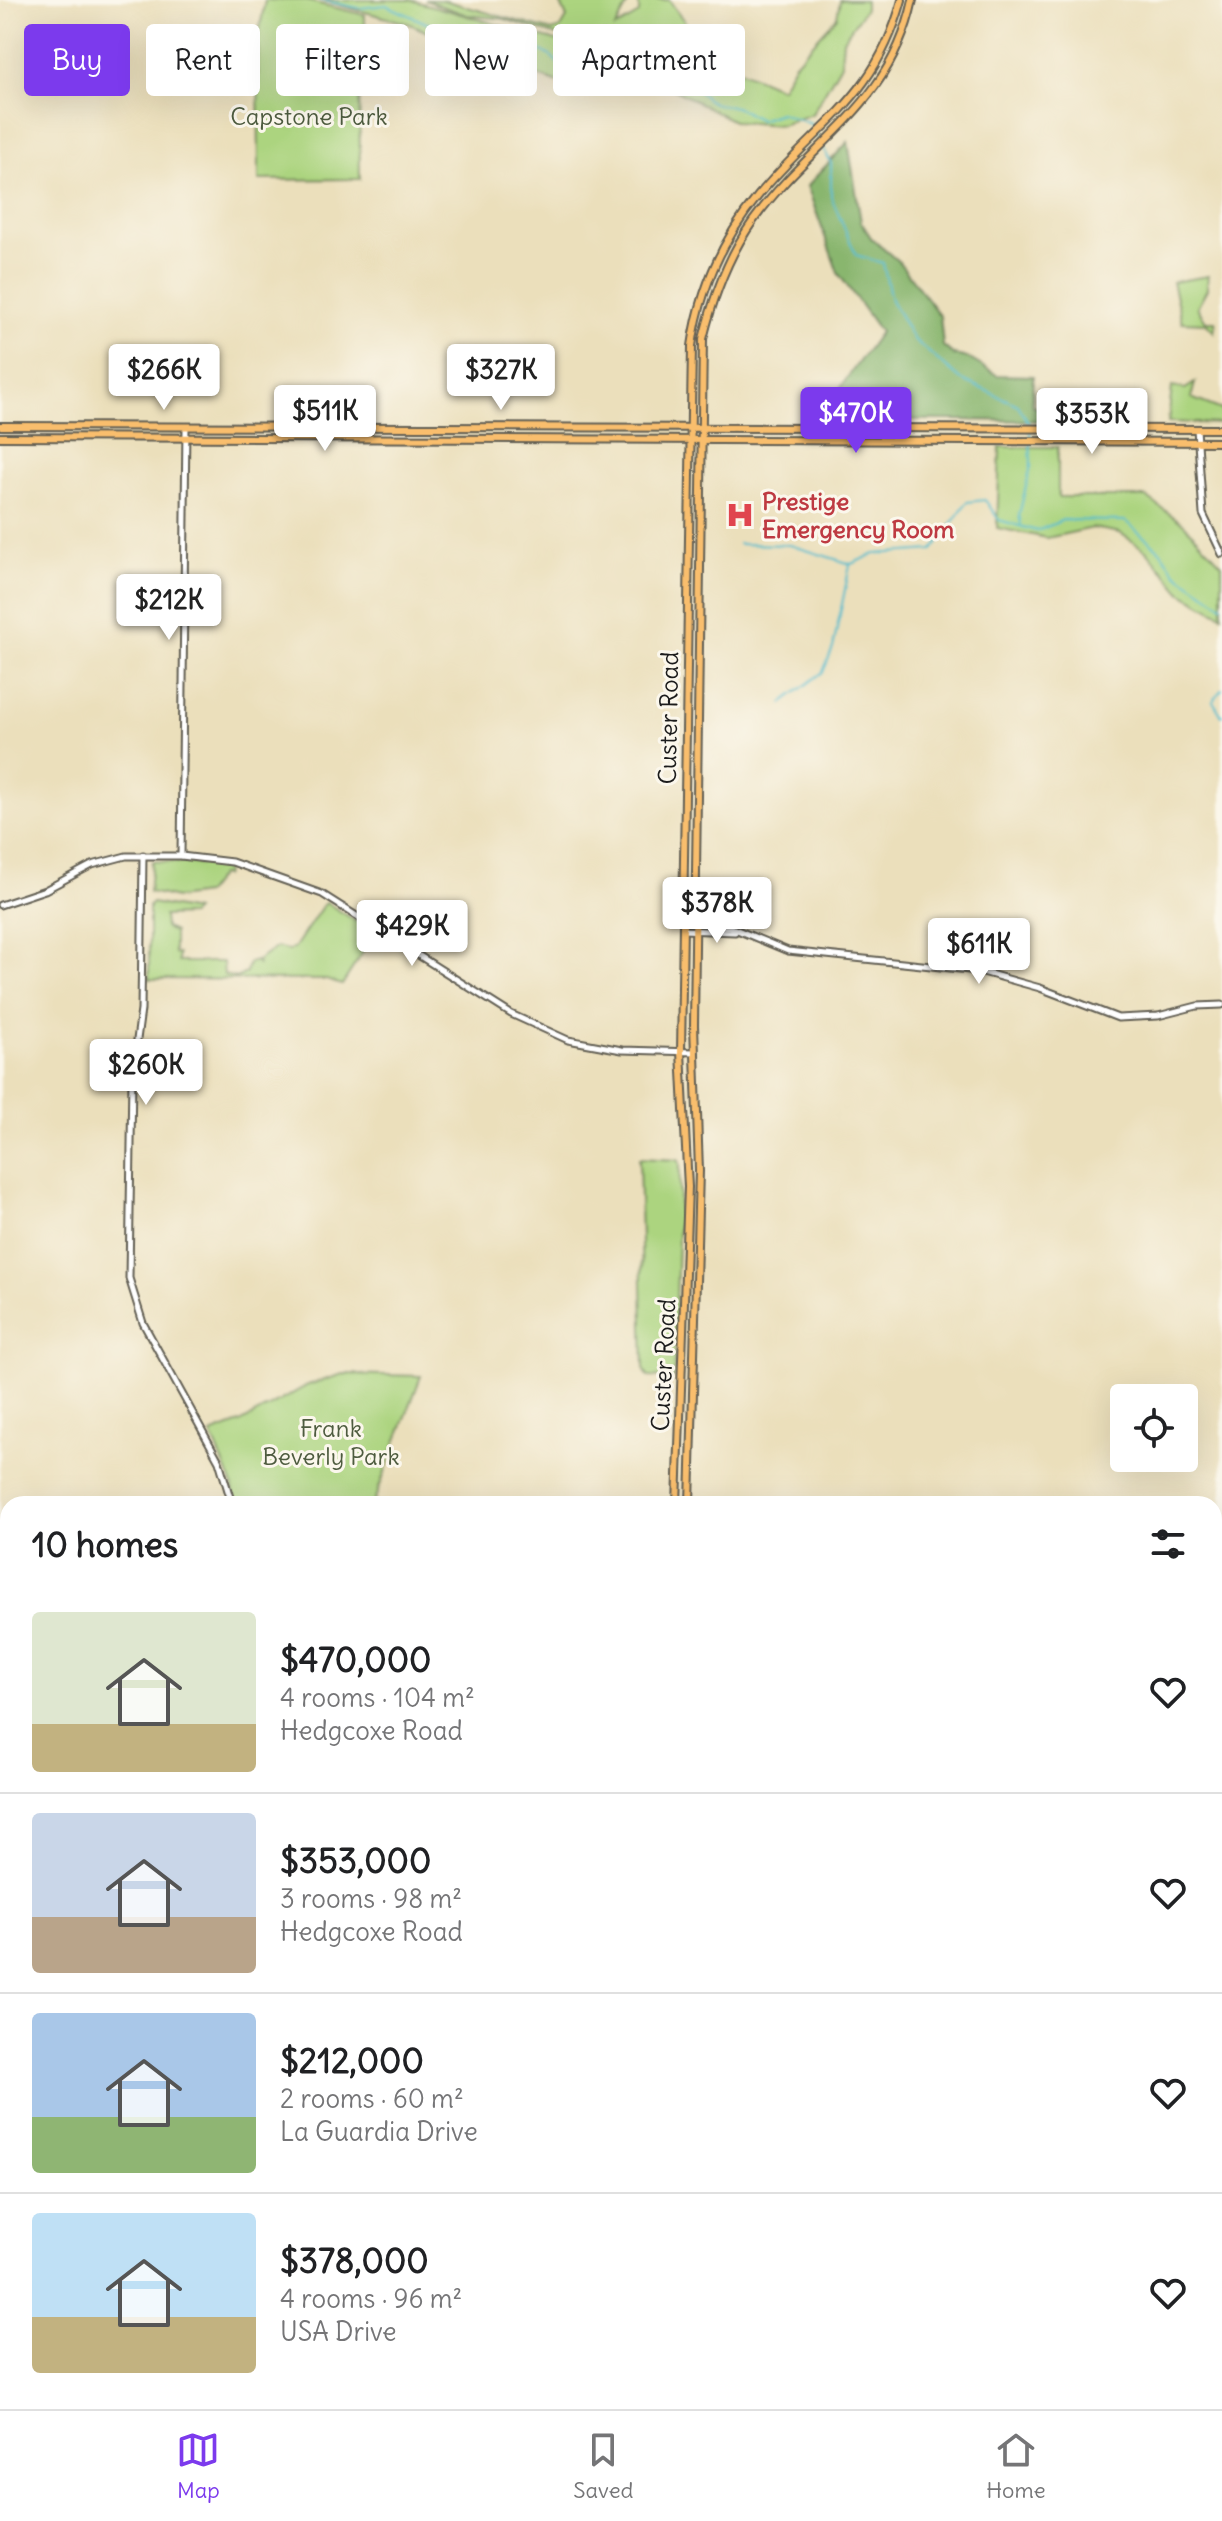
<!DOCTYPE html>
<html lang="en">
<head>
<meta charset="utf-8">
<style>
  body { margin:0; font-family:Delius,sans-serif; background:#f2f2f2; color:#202124; height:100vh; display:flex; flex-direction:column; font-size:30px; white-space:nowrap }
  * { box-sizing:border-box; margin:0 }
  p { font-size:26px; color:#757577 }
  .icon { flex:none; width:44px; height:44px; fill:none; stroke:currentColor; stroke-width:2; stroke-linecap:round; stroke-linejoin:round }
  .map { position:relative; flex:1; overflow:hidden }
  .sheet { position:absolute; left:0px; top:1496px; width:1222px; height:914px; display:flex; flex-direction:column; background:#fff; border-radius:24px 24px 0 0; box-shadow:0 8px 32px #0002 }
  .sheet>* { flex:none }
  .guide { position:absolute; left:24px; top:24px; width:800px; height:72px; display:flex; gap:16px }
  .controls { position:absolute; left:1110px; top:1384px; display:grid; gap:16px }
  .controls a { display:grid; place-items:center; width:88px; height:88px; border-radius:8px; background:#fff; box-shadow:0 8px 32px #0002; font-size:40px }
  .price { position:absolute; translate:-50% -68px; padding:0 18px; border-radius:8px; background:#fff; color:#222; font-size:26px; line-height:52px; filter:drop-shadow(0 2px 4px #0008) }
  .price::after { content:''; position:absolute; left:50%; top:48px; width:24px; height:18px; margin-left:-12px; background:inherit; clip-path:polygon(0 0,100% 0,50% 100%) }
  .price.on { background:#7c3aed; color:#fff }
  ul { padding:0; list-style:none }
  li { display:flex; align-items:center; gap:24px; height:200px; padding:0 32px }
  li+li { border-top:2px solid #e0e0e0 }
  li span { display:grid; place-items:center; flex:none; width:224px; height:160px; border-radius:8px; color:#555 }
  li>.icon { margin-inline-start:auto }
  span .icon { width:96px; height:96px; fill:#fffc; stroke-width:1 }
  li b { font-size:34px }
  h2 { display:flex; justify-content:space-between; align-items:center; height:96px; padding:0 32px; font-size:34px }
  .chip { padding:0 28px; border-radius:8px; background:#fff; box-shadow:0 8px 32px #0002; font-size:28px; line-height:72px }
  .chip.on { background:#7c3aed; color:#fff }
  .tabs { display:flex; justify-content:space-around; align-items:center; height:112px; border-top:2px solid #e0e0e0; background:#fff; font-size:22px; color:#757577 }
  .tabs a { display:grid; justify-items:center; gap:4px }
  .tabs .on { color:#7c3aed }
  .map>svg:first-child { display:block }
  .green { fill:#acd47f; stroke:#64784e; stroke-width:2 }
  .forest { fill:#89b66e; stroke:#526945; stroke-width:2 }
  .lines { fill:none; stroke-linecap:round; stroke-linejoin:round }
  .stream { stroke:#50bbcd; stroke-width:2 }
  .minor-casing { stroke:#646054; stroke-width:9 }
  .major-casing { stroke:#646054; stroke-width:10 }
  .minor { stroke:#fff; stroke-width:5 }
  .major { stroke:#f9be6d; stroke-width:6 }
  .labels { text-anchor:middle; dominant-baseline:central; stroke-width:6; stroke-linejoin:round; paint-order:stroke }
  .park-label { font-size:24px; fill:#4e5c3f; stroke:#fbf7ec }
  .health-label { font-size:24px; font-weight:bold; fill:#be3a42; stroke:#fbf7ec; text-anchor:start }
  .street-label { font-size:24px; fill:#1c1c1c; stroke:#fbf7ec }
</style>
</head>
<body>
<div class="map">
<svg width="1222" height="2409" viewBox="0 0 1222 2409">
  <rect width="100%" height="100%" fill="#fbf7ec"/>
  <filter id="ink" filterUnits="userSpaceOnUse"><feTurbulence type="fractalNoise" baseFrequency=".0125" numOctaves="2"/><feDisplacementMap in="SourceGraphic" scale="16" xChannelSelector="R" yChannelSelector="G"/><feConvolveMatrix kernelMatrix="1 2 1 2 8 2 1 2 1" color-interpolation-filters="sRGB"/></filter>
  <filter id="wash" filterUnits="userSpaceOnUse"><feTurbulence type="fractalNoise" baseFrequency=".006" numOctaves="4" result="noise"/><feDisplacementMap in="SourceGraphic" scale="32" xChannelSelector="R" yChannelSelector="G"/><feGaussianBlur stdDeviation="1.8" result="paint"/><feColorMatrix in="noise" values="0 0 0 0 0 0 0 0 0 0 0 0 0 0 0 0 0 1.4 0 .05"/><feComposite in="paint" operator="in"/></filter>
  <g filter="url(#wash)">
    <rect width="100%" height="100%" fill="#ebdfbb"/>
    <g class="green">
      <polygon points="265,0 303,0 365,15 365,53 359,53 360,179 259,180 258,39"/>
      <polygon points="320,0 411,0 581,48 603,34 557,36 504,19 467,15 425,0 443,0 552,31 561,28 567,18 559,0 630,0 615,28 639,14 639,0 669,0 711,58 781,88 794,64 837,17 840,0 865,0 865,9 843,40 841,64 812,114 781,125 735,122 660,82 561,84 458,46 410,24"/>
      <polygon points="1208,276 1207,289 1197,307 1206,321 1216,321 1214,332 1206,323 1182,322 1172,282"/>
      <polygon points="1195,383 1191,398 1222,410 1222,424 1168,422 1172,387 1185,389"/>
      <polygon points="1000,447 1058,447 1058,497 1146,497 1184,524 1222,564 1222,615 1182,593 1147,551 1120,533 1093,528 1047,538 997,528"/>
      <polygon points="152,861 205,864 226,869 224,876 220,875 205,894 176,898 149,892"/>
      <polygon points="152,903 195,911 191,915 164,916 165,928 174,932 174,954 178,954 178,962 223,962 224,975 236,978 246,973 249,963 256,961 258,966 257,961 277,947 289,951 295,947 323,905 327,903 373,932 373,936 342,985 326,980 149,979 149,906"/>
      <polygon points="639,1158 679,1160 680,1165 674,1378 648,1377 644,1369"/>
      <polygon points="343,1374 421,1376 373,1504 236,1504 232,1483 211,1434 240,1423 308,1385"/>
      <polygon points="0,2055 8,2055 8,2402 229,2402 239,2409 0,2409"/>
    </g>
    <path class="forest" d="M 848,142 L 861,222 L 872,239 L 899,262 L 940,316 L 943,346 L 954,355 L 968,358 L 997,375 L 1033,376 L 1032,404 C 1045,417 1064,411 1079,421 L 818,419 L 880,332 L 838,273 L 807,186 Z"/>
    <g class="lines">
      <g class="stream">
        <path d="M 319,0 L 359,8 L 386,5 L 449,33 L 486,31 L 490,40 C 526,56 541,35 568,76 L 605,71 L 637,43 C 668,53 684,79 707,99 C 716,106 721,104 731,106 C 740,107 751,116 760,120 L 780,113 L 811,124 L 831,163 L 831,197 L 856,255 L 883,263 L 891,300 L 913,339 L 960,379 L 1018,405 L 1030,425"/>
        <polyline points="1021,524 1019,515 1031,466 1030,431"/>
        <polyline points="738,544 790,545 851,564 875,554 933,550 967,502 985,500 999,520 1037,531 1063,520 1125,521 1160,550 1176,573 1222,605"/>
        <polyline points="1222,689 1213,701 1222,716"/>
        <polyline points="782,703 823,672 833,648 850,565"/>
        <polyline points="0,1794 8,1796"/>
        <polyline points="0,1895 8,1894"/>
        <polyline points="0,2011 8,2033"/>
        <polyline points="0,2151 8,2144"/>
        <polyline points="0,2162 8,2179"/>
        <polyline points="0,2180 8,2183"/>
        <polyline points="156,2402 158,2402"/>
        <polyline points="187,2402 210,2409"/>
        <polyline points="229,2402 239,2409"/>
        <polyline points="117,2409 123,2402"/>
        <polyline points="555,2409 557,2402"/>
        <polyline points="1148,2409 1148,2402"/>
      </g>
    </g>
  </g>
  <g filter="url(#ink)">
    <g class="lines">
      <defs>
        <g id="minor">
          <polyline points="1197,429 1203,514 1222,554"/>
          <polyline points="143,855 141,1010 132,1077 129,1278 143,1323 219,1461 232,1504"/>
          <polyline points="181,856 186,428"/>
          <polyline points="0,905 45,890 92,865 126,856 181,856 232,862 322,894 511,1014 568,1040 622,1050 695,1052"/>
          <polyline points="683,922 730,927 788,951 979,971 1040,988 1118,1018 1158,1016 1197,1006 1222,1005"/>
          <polyline points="683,930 735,932"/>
          <polyline points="0,2050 8,2050"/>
          <polyline points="1214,2231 1222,2231"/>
          <polyline points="393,2402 393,2409"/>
        </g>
        <g id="major">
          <polyline points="0,426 1222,429"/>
          <polyline points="0,437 1222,442"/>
          <path d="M 677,1504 L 688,1187 L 681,1052 L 692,346 C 700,290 722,240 758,196 C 818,123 875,100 902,0"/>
          <path d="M 690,1504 L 699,1171 L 694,1025 L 703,339 C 713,298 728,256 753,221 C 811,140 890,108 913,0"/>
          <polyline points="0,1619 8,1619"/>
          <polyline points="0,1632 8,1632"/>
          <polyline points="1214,1632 1222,1632"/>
          <polyline points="1214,1644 1222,1644"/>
          <polyline points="888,2402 893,2409"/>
          <polyline points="903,2402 908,2409"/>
        </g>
      </defs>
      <use href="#minor" class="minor-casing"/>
      <use href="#major" class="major-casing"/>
      <use href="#minor" class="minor"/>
      <use href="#major" class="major"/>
    </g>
  </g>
  <defs>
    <symbol id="hospital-bare" viewBox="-9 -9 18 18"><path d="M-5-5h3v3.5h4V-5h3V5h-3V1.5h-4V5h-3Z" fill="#e0444e" stroke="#fbf7ec" stroke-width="2.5" paint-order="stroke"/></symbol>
  </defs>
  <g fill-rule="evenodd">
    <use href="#hospital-bare" x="720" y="495" width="40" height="40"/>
  </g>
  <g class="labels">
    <g class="park-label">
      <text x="309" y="116">Capstone Park</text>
      <text x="331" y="1428">Frank<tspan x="331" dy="28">Beverly Park</tspan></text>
    </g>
    <g class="health-label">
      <text x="762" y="501">Prestige<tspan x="762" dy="28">Emergency Room</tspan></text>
    </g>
    <g class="street-label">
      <text transform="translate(668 718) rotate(-89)">Custer Road</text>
      <text transform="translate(663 1365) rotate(-87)">Custer Road</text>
    </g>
  </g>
</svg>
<div class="controls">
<a><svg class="icon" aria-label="locate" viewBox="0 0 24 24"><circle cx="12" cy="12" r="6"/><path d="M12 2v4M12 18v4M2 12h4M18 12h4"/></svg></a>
</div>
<b class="price" style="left:164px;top:412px">$266K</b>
<b class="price" style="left:501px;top:412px">$327K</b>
<b class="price" style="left:325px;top:453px">$511K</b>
<b class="price on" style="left:856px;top:455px">$470K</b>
<b class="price" style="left:1092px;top:456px">$353K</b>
<b class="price" style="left:169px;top:642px">$212K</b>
<b class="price" style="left:717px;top:945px">$378K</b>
<b class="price" style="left:412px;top:968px">$429K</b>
<b class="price" style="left:979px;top:986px">$611K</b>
<b class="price" style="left:146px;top:1107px">$260K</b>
<div class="guide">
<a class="chip on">Buy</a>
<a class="chip">Rent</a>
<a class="chip">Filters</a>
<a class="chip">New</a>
<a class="chip">Apartment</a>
</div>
<section class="sheet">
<h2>10 homes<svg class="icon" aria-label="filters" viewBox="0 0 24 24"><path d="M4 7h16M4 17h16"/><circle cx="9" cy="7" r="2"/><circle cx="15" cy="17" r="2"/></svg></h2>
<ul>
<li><span style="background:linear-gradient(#dfe7d0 70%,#c2b280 0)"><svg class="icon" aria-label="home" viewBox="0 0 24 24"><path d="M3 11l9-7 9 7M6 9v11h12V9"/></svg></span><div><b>$470,000</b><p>4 rooms · 104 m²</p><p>Hedgcoxe Road</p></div><svg class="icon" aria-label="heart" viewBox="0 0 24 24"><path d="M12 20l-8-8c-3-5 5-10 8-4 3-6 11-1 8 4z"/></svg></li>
<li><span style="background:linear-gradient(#c9d6e8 65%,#b9a48a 0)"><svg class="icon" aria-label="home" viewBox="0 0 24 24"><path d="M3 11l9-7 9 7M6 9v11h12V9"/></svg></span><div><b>$353,000</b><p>3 rooms · 98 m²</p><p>Hedgcoxe Road</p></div><svg class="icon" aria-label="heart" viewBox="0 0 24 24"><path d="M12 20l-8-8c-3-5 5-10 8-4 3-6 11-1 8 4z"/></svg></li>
<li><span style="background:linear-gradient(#a9c7e8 65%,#8fb573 0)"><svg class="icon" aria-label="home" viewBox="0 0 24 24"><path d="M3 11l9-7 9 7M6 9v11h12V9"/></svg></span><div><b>$212,000</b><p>2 rooms · 60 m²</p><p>La Guardia Drive</p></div><svg class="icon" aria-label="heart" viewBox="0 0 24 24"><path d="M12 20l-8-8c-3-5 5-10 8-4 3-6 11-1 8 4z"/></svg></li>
<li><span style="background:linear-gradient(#bfe0f5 65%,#c2b280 0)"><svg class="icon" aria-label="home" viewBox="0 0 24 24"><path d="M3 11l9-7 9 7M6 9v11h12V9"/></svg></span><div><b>$378,000</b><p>4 rooms · 96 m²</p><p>USA Drive</p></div><svg class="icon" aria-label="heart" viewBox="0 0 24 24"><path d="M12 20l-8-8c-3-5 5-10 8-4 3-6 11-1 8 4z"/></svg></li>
</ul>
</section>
</div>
<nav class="tabs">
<a class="on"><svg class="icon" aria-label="map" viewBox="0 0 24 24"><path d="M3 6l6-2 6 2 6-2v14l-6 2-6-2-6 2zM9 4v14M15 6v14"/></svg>Map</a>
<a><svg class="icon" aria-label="saved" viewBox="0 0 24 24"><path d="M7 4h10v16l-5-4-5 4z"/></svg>Saved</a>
<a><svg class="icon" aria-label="home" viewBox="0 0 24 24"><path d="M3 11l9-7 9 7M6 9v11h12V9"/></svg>Home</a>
</nav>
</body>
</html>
